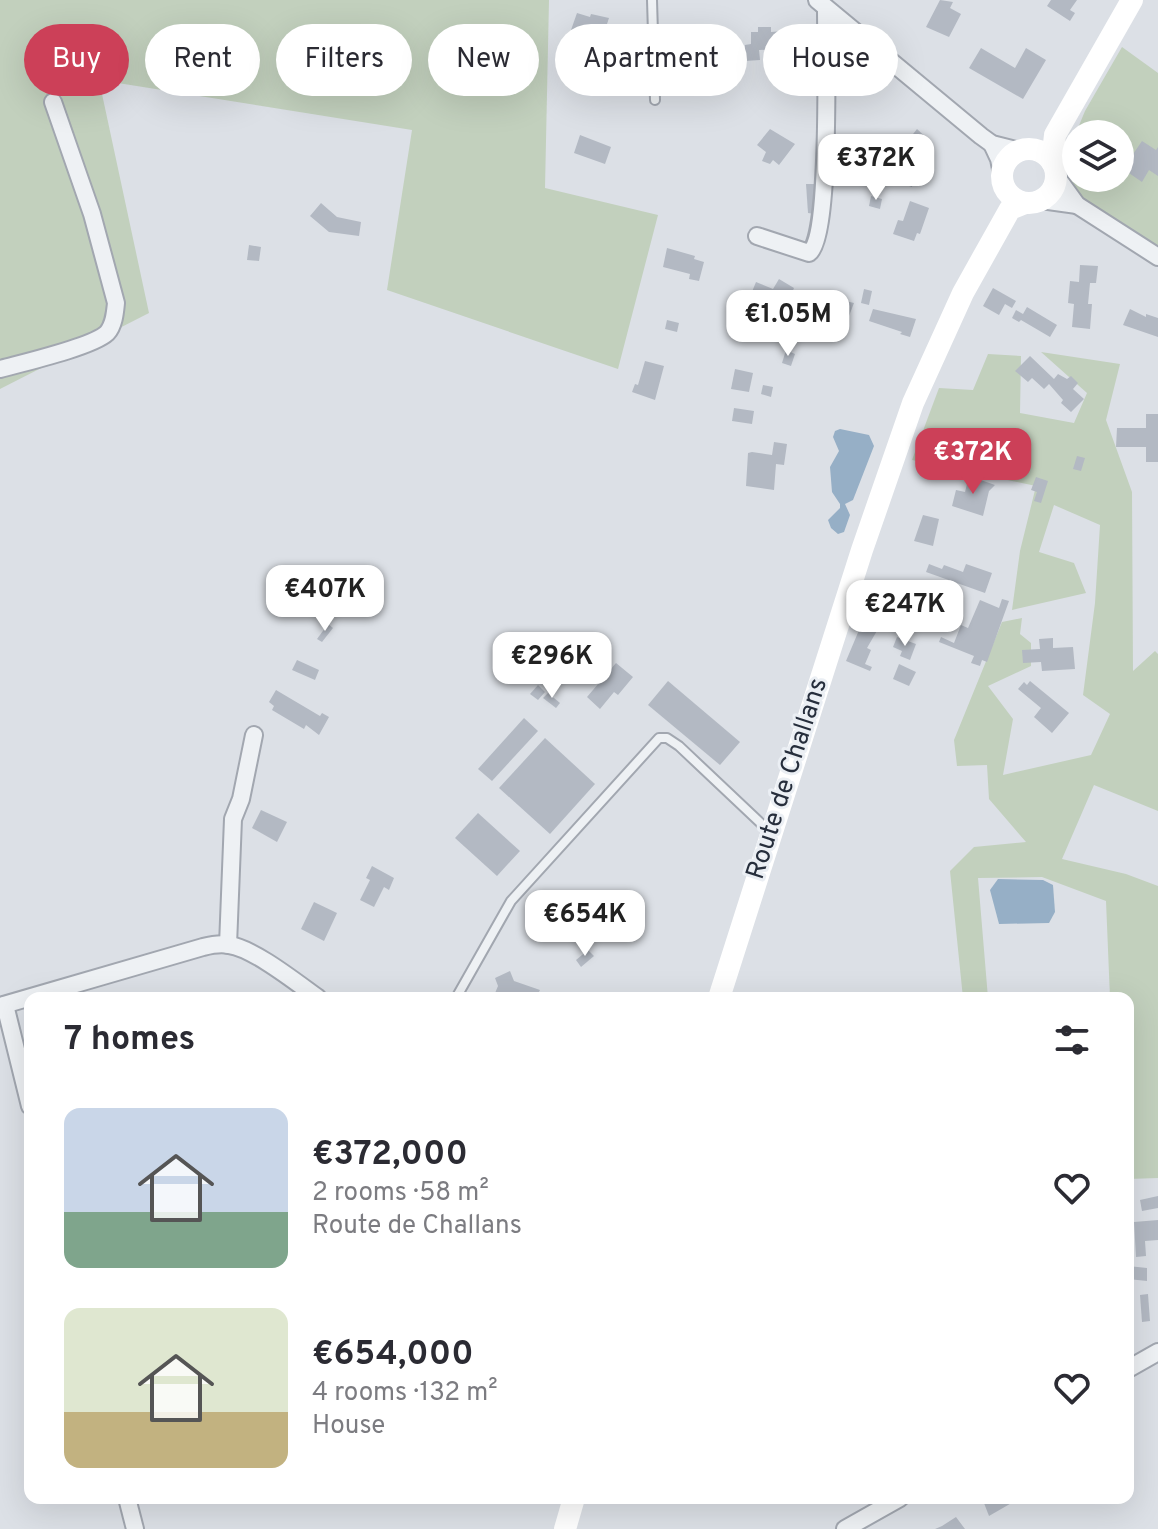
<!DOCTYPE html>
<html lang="en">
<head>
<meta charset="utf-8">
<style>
  body { margin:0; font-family:Overpass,sans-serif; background:#f2f2f3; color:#2b2b33; height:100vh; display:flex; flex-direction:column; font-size:30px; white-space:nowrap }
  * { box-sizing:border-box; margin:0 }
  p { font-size:26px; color:#7c7c81 }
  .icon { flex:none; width:44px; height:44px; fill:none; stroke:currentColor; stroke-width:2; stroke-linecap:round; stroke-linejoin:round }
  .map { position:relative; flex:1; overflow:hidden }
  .details { position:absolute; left:24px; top:992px; width:1110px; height:512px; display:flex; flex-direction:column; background:#fff; border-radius:16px; box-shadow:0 8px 32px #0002 }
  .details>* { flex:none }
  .guide { position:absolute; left:24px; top:24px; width:1110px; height:72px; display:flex; gap:16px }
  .fabs { position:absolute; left:1062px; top:120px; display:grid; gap:16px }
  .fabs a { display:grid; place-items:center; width:72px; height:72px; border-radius:50%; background:#fff; box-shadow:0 8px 32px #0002; font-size:40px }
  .price { position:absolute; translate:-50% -68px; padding:0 18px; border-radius:16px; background:#fff; color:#222; font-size:26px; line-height:52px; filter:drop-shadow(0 2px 4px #0008) }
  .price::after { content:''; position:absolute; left:50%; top:48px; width:24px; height:18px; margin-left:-12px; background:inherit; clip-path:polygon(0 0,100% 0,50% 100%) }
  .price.selected { background:#cc4058; color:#fff }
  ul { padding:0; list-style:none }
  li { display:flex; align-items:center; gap:24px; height:200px; padding:0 40px }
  li span { display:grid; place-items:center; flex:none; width:224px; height:160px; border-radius:16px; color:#555 }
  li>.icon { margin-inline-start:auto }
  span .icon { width:96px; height:96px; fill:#fffc; stroke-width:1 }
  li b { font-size:34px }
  h2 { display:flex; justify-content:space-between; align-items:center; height:96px; padding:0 40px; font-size:34px }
  .tag { padding:0 28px; border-radius:36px; background:#fff; box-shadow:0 8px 32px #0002; font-size:28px; line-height:72px }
  .tag.selected { background:#cc4058; color:#fff }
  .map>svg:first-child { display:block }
  .green { fill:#c2d0bd; fill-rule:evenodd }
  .water { fill:#96afc6 }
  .building { fill:#b3b9c3 }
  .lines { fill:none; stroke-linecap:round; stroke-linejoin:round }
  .service-casing { stroke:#a2a7b0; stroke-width:12 }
  .minor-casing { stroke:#a2a7b0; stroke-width:20 }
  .service { stroke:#eef1f4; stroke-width:8 }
  .minor { stroke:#eef1f4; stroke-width:16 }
  .secondary { stroke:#fff; stroke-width:22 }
  .labels { text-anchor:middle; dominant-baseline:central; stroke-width:6; stroke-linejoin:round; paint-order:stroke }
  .street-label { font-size:26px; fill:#262e3c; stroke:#ebeff4 }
</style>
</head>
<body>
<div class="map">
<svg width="1158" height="1529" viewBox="0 0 1158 1529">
  <rect width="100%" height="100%" fill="#dce0e6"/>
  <g class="green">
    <polygon points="0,0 549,0 545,188 658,215 618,369 387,290 412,130 99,80 149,313 0,389"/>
    <path d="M 1122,47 L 1158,73 L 1158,250 L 1074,192 L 1066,157 L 1085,111 ZM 1076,134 L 1120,134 L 1120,178 L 1076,178 Z"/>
    <polygon points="1041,352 1120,364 1106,420 1132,492 1133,671 1155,651 1158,654 1158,811 1094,785 1062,859 1126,874 1158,886 1158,1178 1128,1179 1128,998 1110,998 1106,901 1042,877 978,878 988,998 963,998 950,871 974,847 1026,842 989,799 987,765 957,766 954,740 1002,622 1022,618 1020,634 1031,643 1031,666 988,686 1013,719 1003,775 1091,755 1110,714 1083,695 1095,603 1100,525 1054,505 1039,552 1074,563 1086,593 1012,610 1020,551 1036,486 912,460 939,388 973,390 988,354 1021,356 1020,413 1074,423 1087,393"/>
  </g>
  <g class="water">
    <polygon points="840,429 869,435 874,446 853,500 845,504 850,515 844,532 838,534 831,528 828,520 840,508 840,504 832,492 830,467 839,451 833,437 835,431"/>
    <polygon points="998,879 1043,880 1053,885 1055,912 1049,923 999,924 990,890"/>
  </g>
  <g class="building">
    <polygon points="940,0 953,2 950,8 961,14 949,37 926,27"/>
    <polygon points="1051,0 1077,0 1070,10 1075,13 1070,21 1047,6"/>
    <polygon points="577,13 590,17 591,14 609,18 600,45 586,40 587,36 571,30"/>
    <rect x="671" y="27" width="30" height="19"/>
    <polygon points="758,27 771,27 771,32 783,31 784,49 759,50 760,60 745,61 745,45 751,44 751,32 758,32"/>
    <polygon points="636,39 649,39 650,64 637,64"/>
    <polygon points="981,48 1015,68 1026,48 1046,60 1023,99 969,68"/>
    <polygon points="577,54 591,58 588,70 574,66"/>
    <polygon points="679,57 690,58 689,70 678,69"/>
    <polygon points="770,129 795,144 779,165 773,160 770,164 762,161 766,152 757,145"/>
    <polygon points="917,129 930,141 923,174 916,171 912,187 894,181 898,168 905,170 911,148 906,143"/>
    <polygon points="580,135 611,147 605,164 574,153"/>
    <polygon points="859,136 887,143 882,168 854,162"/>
    <polygon points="1142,141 1156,150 1158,147 1158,176 1149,170 1142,182 1123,169"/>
    <polygon points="806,184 818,184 815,214 808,213"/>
    <polygon points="871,196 882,199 880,209 869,206"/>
    <polygon points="910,201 929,208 920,234 917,233 914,241 893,234 898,220 903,221"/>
    <polygon points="321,203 337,217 361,222 359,236 329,232 310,216"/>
    <polygon points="249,245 261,247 259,261 247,260"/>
    <polygon points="667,248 695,256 694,259 704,262 699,281 689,279 690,274 663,267"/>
    <polygon points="1080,265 1098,266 1096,283 1090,283 1088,304 1092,304 1090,329 1072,327 1074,304 1068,303 1070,281 1079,282"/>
    <polygon points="779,279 794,288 783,314 749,299 756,282 773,289"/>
    <polygon points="993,288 1016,301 1012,308 1005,304 999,315 983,306"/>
    <polygon points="864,289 872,291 869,305 861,303"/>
    <polygon points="833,298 854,303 842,334 826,330 830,314 822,312 825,301 832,302"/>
    <polygon points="1027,307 1057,325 1050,337 1021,320 1019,322 1012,318 1016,310 1023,314"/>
    <polygon points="873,309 916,319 910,337 900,334 902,332 869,321"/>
    <polygon points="1130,309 1146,317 1146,314 1158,318 1158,337 1123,325"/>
    <polygon points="667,320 679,323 677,332 665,329"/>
    <polygon points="786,350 795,354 791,366 782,363"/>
    <polygon points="1030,356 1054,379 1058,374 1067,379 1071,376 1078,383 1073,389 1084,399 1071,412 1061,403 1063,400 1049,384 1044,389 1032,378 1028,382 1015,371"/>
    <polygon points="645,361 664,366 655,400 632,392 635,384 638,385"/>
    <polygon points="735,369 753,373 749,392 731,389"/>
    <polygon points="763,385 773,387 771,397 761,394"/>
    <polygon points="734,408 754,411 752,424 732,421"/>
    <polygon points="1146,414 1158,414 1158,462 1146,462 1146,447 1116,447 1117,428 1146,428"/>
    <polygon points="774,442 787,444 784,465 776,464 774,490 746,486 748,453 752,452 772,455"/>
    <polygon points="1077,456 1085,458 1081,471 1073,469"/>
    <polygon points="969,476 995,485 989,491 983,516 952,506 956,490 965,492"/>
    <polygon points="1036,477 1048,481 1041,503 1034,501 1037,492 1031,490"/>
    <polygon points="923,515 939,519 933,546 914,541"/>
    <polygon points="929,564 942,569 944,565 963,572 966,564 992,573 985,593 926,572"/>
    <polygon points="900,580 923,590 908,619 913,621 909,629 879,616 882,608 888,610 893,597 890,596"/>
    <polygon points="1002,599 1009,601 987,662 982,660 980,666 971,663 974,656 939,642 941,637 954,643 961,625 968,628 980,600 999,608"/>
    <polygon points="862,623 878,629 867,648 871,650 865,664 872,667 870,671 846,661"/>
    <polygon points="328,624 333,628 322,642 317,639"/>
    <polygon points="897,637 916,644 910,660 900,656 902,651 893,647"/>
    <polygon points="1053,638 1053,648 1073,647 1075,669 1042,671 1041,662 1023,663 1022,650 1040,649 1039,639"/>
    <polygon points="297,660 319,670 315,680 292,670"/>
    <polygon points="616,663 633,677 618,695 614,692 600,709 587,697"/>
    <polygon points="899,664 916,672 909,686 893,679"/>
    <polygon points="668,681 740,742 720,765 648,705"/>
    <polygon points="1030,681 1069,713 1052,733 1034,717 1041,708 1018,689 1024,682 1027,685"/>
    <polygon points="538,685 545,692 538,700 530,694"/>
    <polygon points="276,690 320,716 322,713 329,717 319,735 306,725 304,729 272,710 274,706 269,702"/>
    <polygon points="548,693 560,703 556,708 543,698"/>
    <polygon points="524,718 538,731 492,781 478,769"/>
    <polygon points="545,738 595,784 550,834 499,788"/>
    <polygon points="261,810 287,822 277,842 252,828"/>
    <polygon points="478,813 520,851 497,876 455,838"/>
    <polygon points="372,866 394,878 389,890 384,887 374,907 360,900 370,880 366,878"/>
    <polygon points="314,902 337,913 324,941 301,929"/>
    <polygon points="588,950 594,956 581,967 576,960"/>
    <polygon points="510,971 514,981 540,990 536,998 521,998 509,993 507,998 493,998 498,986 495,978"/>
    <polygon points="1158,1196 1158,1208 1142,1211 1140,1200"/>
    <polygon points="1158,1220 1158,1240 1145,1241 1146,1256 1136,1257 1134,1222"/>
    <polygon points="1128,1266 1147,1268 1147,1281 1128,1279"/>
    <polygon points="1148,1294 1150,1321 1142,1322 1140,1295"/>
    <polygon points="982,1498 1020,1498 989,1516"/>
    <polygon points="956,1517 965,1529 935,1529 942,1526"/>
  </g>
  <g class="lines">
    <defs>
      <g id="service">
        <polyline points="652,0 655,100"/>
        <polyline points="456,998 511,901 659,738 667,738 679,746 770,832"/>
      </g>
      <g id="minor">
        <polyline points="817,0 981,136 992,144 1020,151"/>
        <polyline points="992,144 999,159 1002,174"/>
        <polyline points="1056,176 1077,205 1158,257"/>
        <polyline points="1041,200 1077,205"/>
        <path d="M 757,236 L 809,253 C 831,238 826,45 826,9"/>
        <path d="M 0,369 C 22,363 92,347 107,333 C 114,325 115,313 116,303 L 92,214 L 53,102"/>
        <polyline points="228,945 233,819 241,799 254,735"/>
        <polyline points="5,1005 30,1106"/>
        <path d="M 0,1006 L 203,947 C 211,945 220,943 229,945 C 253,948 297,983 318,998"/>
        <polyline points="1128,1369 1158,1352"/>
        <polyline points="127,1498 135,1529"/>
        <polyline points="845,1529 900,1498"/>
      </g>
    </defs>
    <use href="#service" class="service-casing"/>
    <use href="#minor" class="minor-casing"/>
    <use href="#service" class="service"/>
    <use href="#minor" class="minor"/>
    <g class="secondary">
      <circle cx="1029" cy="176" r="27"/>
      <polyline points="1052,162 1055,135 1132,0"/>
      <polyline points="719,998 862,550 913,403 963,293 1010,209 1025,203"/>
      <polyline points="565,1529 574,1498"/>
    </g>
  </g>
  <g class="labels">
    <g class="street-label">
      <text transform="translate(788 779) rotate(-72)">Route de Challans</text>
    </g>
  </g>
</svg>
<div class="fabs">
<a><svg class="icon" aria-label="layers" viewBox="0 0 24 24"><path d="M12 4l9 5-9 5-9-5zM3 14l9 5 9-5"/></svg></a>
</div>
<b class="price" style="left:876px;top:202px">€372K</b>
<b class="price" style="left:788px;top:358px">€1.05M</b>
<b class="price selected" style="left:973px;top:496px">€372K</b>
<b class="price" style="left:325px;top:633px">€407K</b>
<b class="price" style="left:905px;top:648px">€247K</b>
<b class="price" style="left:552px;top:700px">€296K</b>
<b class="price" style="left:585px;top:958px">€654K</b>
<div class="guide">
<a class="tag selected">Buy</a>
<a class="tag">Rent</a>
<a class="tag">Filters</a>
<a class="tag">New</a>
<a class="tag">Apartment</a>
<a class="tag">House</a>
</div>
<section class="details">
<h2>7 homes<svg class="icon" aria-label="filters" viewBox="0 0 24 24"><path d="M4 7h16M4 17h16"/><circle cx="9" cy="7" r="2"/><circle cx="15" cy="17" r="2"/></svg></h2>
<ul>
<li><span style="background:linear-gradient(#c9d6e8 65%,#7fa58c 0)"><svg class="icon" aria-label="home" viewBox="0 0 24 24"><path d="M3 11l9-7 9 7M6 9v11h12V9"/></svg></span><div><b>€372,000</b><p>2 rooms · 58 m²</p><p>Route de Challans</p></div><svg class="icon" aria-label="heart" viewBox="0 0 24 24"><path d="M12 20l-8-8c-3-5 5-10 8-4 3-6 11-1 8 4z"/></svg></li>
<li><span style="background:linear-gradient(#dfe7d0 65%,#c2b280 0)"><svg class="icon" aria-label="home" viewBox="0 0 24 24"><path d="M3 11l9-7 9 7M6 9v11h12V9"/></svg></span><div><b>€654,000</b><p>4 rooms · 132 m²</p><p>House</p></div><svg class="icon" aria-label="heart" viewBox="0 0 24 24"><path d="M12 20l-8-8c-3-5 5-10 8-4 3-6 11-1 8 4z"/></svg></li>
</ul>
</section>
</div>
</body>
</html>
